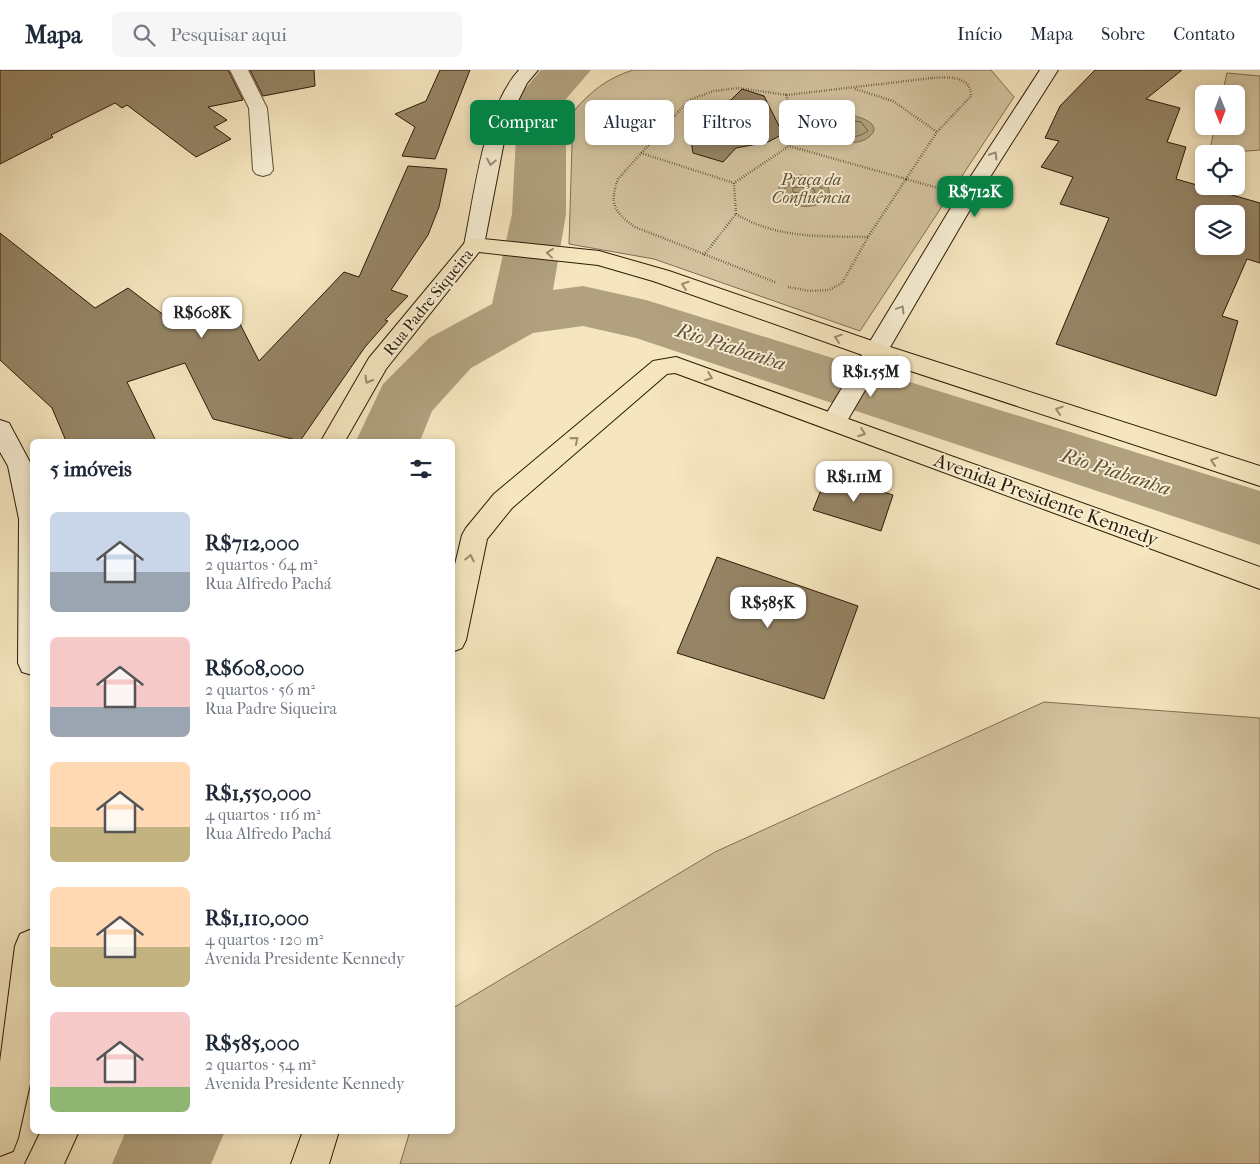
<!DOCTYPE html>
<html lang="pt">
<head>
<meta charset="utf-8">
<style>
  body { margin:0; font-family:"IM FELL French Canon",serif; background:#f6f6f7; color:#1f2937; height:100vh; display:flex; flex-direction:column; font-size:19px; white-space:nowrap }
  * { box-sizing:border-box; margin:0 }
  p { font-size:16px; color:#747a83 }
  .icon { flex:none; width:28px; height:28px; fill:none; stroke:currentColor; stroke-width:2; stroke-linecap:round; stroke-linejoin:round }
  .map { position:relative; flex:1; overflow:hidden }
  .sheet { position:absolute; left:30px; top:369px; width:425px; height:695px; display:flex; flex-direction:column; background:#fff; border-radius:8px; box-shadow:0 2px 8px #0003 }
  .sheet>* { flex:none }
  .hud { position:absolute; left:470px; top:30px; width:475px; height:45px; display:flex; gap:10px }
  .needle { width:32px; rotate:179deg }
  .controls { position:absolute; left:1195px; top:15px; display:grid; gap:10px }
  .controls a { display:grid; place-items:center; width:50px; height:50px; border-radius:8px; background:#fff; box-shadow:0 2px 8px #0003; font-size:25px }
  .price { position:absolute; translate:-50% -42px; padding:0 11px; border-radius:10px; background:#fff; color:#222; font-size:16px; line-height:32px; filter:drop-shadow(0 1px 2px #0008) }
  .price::after { content:''; position:absolute; left:50%; top:30px; width:15px; height:11px; margin-left:-8px; background:inherit; clip-path:polygon(0 0,100% 0,50% 100%) }
  .price.current { background:#0b8043; color:#fff }
  ul { padding:0; list-style:none }
  li { display:flex; align-items:center; gap:15px; height:125px; padding:0 20px }
  li span { display:grid; place-items:center; flex:none; width:140px; height:100px; border-radius:8px; color:#555 }
  li>.icon { margin-inline-start:auto }
  span .icon { width:60px; height:60px; fill:#fffc; stroke-width:1 }
  li b { font-size:21px }
  h2 { display:flex; justify-content:space-between; align-items:center; height:60px; padding:0 20px; font-size:21px }
  .chip { padding:0 18px; border-radius:8px; background:#fff; box-shadow:0 2px 8px #0003; font-size:18px; line-height:45px }
  .chip.current { background:#0b8043; color:#fff }
  header { display:flex; align-items:center; gap:30px; box-sizing:border-box; height:70px; padding:0 25px; background:#fff; border-bottom:1px solid #e0e1e3 }
  header strong { font-size:24px }
  nav { display:flex; gap:28px; margin-inline-start:auto; font-size:18px }
  .search { width:350px; height:45px; background:#f6f6f7; display:flex; align-items:center; gap:12px; box-sizing:border-box; padding:0 18px; border-radius:8px; color:#747a83; font-size:19px }
  .map>svg:first-child { display:block }
  .green { fill:#d3c39f; stroke:#806e52 }
  .water { fill:#b1a17f; stroke:#7c6b4e }
  .lines { fill:none; stroke-linecap:round; stroke-linejoin:round }
  .shore { stroke:#6e5e42; stroke-width:1 }
  .river { fill:#b1a17f; fill-rule:evenodd }
  .building { fill:#958465; stroke:#2c1a04; fill-rule:evenodd }
  .minor-casing { stroke:#5e4d33; stroke-width:2 }
  .secondary-casing { stroke:#2c1a04; stroke-width:2 }
  .primary-casing { stroke:#2c1a04; stroke-width:2 }
  .path { stroke:#2c1a04; stroke-width:2.5; stroke-dasharray:0.5 2; stroke-linecap:butt }
  .minor { fill:#f8efd5; fill-rule:evenodd }
  .secondary { fill:#f8efd5; fill-rule:evenodd }
  .primary { fill:#f5e6bf; fill-rule:evenodd }
  .oneway { stroke:#9c8f77 }
  .oneway2 { stroke:#9b8a6b }
  .labels { text-anchor:middle; dominant-baseline:central; stroke-width:4; stroke-linejoin:round; paint-order:stroke }
  .far-park-label { font-size:16px; font-style:italic; fill:#5e4d32; stroke:#f8efd5 }
  .far-street-label { font-size:16px; fill:#2c1a04; stroke:#f8efd5 }
  .street-label { font-size:19px; fill:#2c1a04; stroke:#f8efd5 }
  .water-label { font-size:20px; font-style:italic; fill:#615035; stroke:#f8efd5 }
</style>
</head>
<body>
<header>
<strong>Mapa</strong>
<div class="search"><svg class="icon" aria-label="search" viewBox="0 0 24 24"><circle cx="10" cy="10" r="6"/><path d="M15 15l6 6"/></svg>Pesquisar aqui</div>
<nav><a>Início</a><a>Mapa</a><a>Sobre</a><a>Contato</a></nav>
</header>
<div class="map">
<svg width="1260" height="1094" viewBox="0 0 1260 1094">
  <rect width="100%" height="100%" fill="#f5e6bf"/>
  <filter id="stains"><feTurbulence type="fractalNoise" baseFrequency=".004" numOctaves="4"/><feColorMatrix values="0 0 0 0 .2 0 0 0 0 .09 0 0 0 0 .02 0 0 0 .5 -.17"/></filter>
  <radialGradient id="worn" r=".72"><stop offset=".6" stop-color="#630" stop-opacity="0"/><stop offset="1" stop-color="#630" stop-opacity=".3"/></radialGradient>
  <g class="green">
    <path d="M 633,0 L 991,0 L 1014,27 L 860,261 L 654,189 L 569,174 L 573,42 C 590,22 607,8 633,0 Z"/>
    <polygon points="1227,3 1260,6 1260,80 1209,84 1215,56 1236,56 1236,24 1222,24"/>
    <polygon points="1044,632 1260,648 1260,1094 400,1094 410,1061 452,1061 453,938 715,782"/>
  </g>
  <g class="water">
    <path d="M 842,44 C 851,44 887,52 869,67 C 856,78 826,72 823,54 L 833,45 Z"/>
    <path d="M 800,105 C 810,106 823,108 828,117 C 839,140 777,146 779,116 L 791,107 Z"/>
  </g>
  <g class="lines">
    <g class="shore">
      <path d="M 842,49 L 861,52 L 868,61 C 855,70 836,70 829,55 L 835,50 Z"/>
      <path d="M 800,110 L 809,111 L 822,118 L 824,124 C 812,135 799,132 786,124 L 784,119 L 792,112 Z"/>
      <polygon points="801,117 814,119 815,123 807,125 793,122 793,118"/>
    </g>
    <g class="river">
      <polygon points="541,0 591,0 566,29 566,144 553,220 583,216 646,230 1260,421 1260,475 636,268 583,256 533,263 471,298 432,341 420,371 356,371 383,314 429,268 492,234 512,144 518,27"/>
      <polygon points="126,1061 225,1061 211,1094 112,1094"/>
    </g>
  </g>
  <g class="building">
    <polygon points="0,0 228,0 243,30 208,37 227,50 214,57 231,69 196,87 127,35 122,38 115,33 51,65 53,67 0,94"/>
    <polygon points="250,0 314,0 315,16 263,26"/>
    <polygon points="440,0 470,0 435,89 402,86 415,57 395,44 426,31"/>
    <path d="M 1095,0 L 1182,0 L 1146,29 L 1180,38 L 1167,72 L 1186,77 L 1176,109 L 1260,133 L 1260,193 L 1247,189 L 1222,246 L 1238,251 L 1216,326 L 1056,274 L 1109,148 L 1060,134 L 1073,107 L 1041,97 L 1059,71 L 1045,68 L 1060,36 ZM 1204,144 L 1236,144 L 1236,176 L 1204,176 Z"/>
    <polygon points="742,19 764,26 783,64 768,72 736,78 723,92 693,83 687,44 702,34 731,30"/>
    <polygon points="408,96 447,99 439,137 428,165 391,220 408,226 385,250 388,251 365,277 300,371 213,349 185,293 127,312 156,371 66,371 52,338 0,290 0,163 95,238 128,218 165,246 209,232 220,256 238,250 259,291 344,202 359,207"/>
    <polygon points="827,405 893,425 881,461 813,440"/>
    <polygon points="717,487 858,536 824,629 677,583"/>
  </g>
  <g class="lines">
    <defs>
      <polygon id="minor" points="230,0 248,0 267,38 273,100 270,104 263,106 256,104 253,100 249,38"/>
      <g id="secondary">
        <path d="M 519,0 L 538,0 L 527,13 L 508,51 L 484,175 L 481,180 L 474,182 L 467,180 L 464,175 C 475,123 483,40 519,0 Z"/>
        <polygon points="1040,0 1058,0 978,126 843,358 834,361 825,358 822,352 825,346 958,126"/>
        <polygon points="0,350 9,353 32,396 32,605 22,602 18,593 19,449 8,396 0,382"/>
      </g>
      <g id="primary">
        <polygon points="474,168 599,181 669,201 884,275 1260,396 1260,416 868,287 653,211 598,195 479,182 386,299 345,371 321,371 369,288 467,170"/>
        <polygon points="676,287 1260,497 1260,519 675,303 667,304 512,438 487,469 466,570 462,578 452,582 452,507 462,465 466,458 494,424 653,291"/>
        <polygon points="32,859 32,1005 18,1068 13,1081 0,1086 0,992 15,876 20,864"/>
        <polygon points="41,1061 79,1061 64,1094 25,1094"/>
        <polygon points="303,1061 339,1061 329,1094 291,1094"/>
      </g>
    </defs>
    <use href="#minor" class="minor-casing"/>
    <use href="#secondary" class="secondary-casing"/>
    <use href="#primary" class="primary-casing"/>
    <g class="path">
      <path d="M 932,8 C 947,7 971,5 971,26 L 937,62 L 906,109 L 789,76 L 787,25 Z"/>
      <polyline points="855,19 893,31 937,62"/>
      <polyline points="641,83 734,113"/>
      <polyline points="906,109 938,118"/>
      <path d="M 736,144 C 777,169 822,166 868,167"/>
      <polyline points="704,185 736,144 734,113 789,76"/>
      <path d="M 775,212 L 635,157 C 614,142 609,134 618,109 L 689,30 L 714,21 L 738,18 L 787,25"/>
      <polyline points="788,217 810,221 829,220 842,213 868,167 906,109"/>
    </g>
    <use href="#minor" class="minor"/>
    <use href="#secondary" class="secondary"/>
    <use href="#primary" class="primary"/>
  </g>
  <defs><path id="oneway-chevron" d="M-2-3.5L2.5 0L-2 3.5" fill="none" stroke-width="1.6" stroke-linecap="round" stroke-linejoin="round" transform="scale(1.25)"/></defs>
  <g class="oneway">
    <use href="#oneway-chevron" transform="translate(994 85) rotate(-58)"/>
    <use href="#oneway-chevron" transform="translate(491 92) rotate(101)"/>
    <use href="#oneway-chevron" transform="translate(901 239) rotate(-59)"/>
  </g>
  <g class="oneway2">
    <use href="#oneway-chevron" transform="translate(550 183) rotate(-174)"/>
    <use href="#oneway-chevron" transform="translate(685 215) rotate(-161)"/>
    <use href="#oneway-chevron" transform="translate(838 268) rotate(-161)"/>
    <use href="#oneway-chevron" transform="translate(709 307) rotate(20)"/>
    <use href="#oneway-chevron" transform="translate(368 310) rotate(120)"/>
    <use href="#oneway-chevron" transform="translate(1059 340) rotate(-162)"/>
    <use href="#oneway-chevron" transform="translate(862 363) rotate(20)"/>
    <use href="#oneway-chevron" transform="translate(575 370) rotate(-40)"/>
    <use href="#oneway-chevron" transform="translate(1214 391) rotate(-162)"/>
    <use href="#oneway-chevron" transform="translate(470 488) rotate(-78)"/>
  </g>
  <g class="labels">
    <g class="far-park-label">
      <text x="811" y="109">Praça da<tspan x="811" dy="18">Confluência</tspan></text>
    </g>
    <g class="far-street-label">
      <text transform="translate(428 232) rotate(-51)">Rua Padre Siqueira</text>
    </g>
    <g class="street-label">
      <text transform="translate(1046 430) rotate(20)">Avenida Presidente Kennedy</text>
    </g>
    <g class="water-label">
      <text transform="translate(731 277) rotate(18)">Rio Piabanha</text>
      <text transform="translate(1116 402) rotate(18)">Rio Piabanha</text>
    </g>
  </g>
  <rect width="100%" height="100%" filter="url(#stains)"/>
  <rect width="100%" height="100%" fill="url(#worn)"/>
</svg>
<div class="controls">
<a><svg class="needle" viewBox="-14 -14 28 28"><path d="M0-13l5 13h-10z" fill="#e53935"/><path d="M0 13l5-13h-10z" fill="#747a83"/></svg></a>
<a><svg class="icon" aria-label="locate" viewBox="0 0 24 24"><circle cx="12" cy="12" r="6"/><path d="M12 2v4M12 18v4M2 12h4M18 12h4"/></svg></a>
<a><svg class="icon" aria-label="layers" viewBox="0 0 24 24"><path d="M12 4l9 5-9 5-9-5zM3 14l9 5 9-5"/></svg></a>
</div>
<b class="price current" style="left:975px;top:148px">R$712K</b>
<b class="price" style="left:202px;top:269px">R$608K</b>
<b class="price" style="left:871px;top:328px">R$1.55M</b>
<b class="price" style="left:854px;top:433px">R$1.11M</b>
<b class="price" style="left:768px;top:559px">R$585K</b>
<div class="hud">
<a class="chip current">Comprar</a>
<a class="chip">Alugar</a>
<a class="chip">Filtros</a>
<a class="chip">Novo</a>
</div>
<section class="sheet">
<h2>5 imóveis<svg class="icon" aria-label="filters" viewBox="0 0 24 24"><path d="M4 7h16M4 17h16"/><circle cx="9" cy="7" r="2"/><circle cx="15" cy="17" r="2"/></svg></h2>
<ul>
<li><span style="background:linear-gradient(#c9d6e8 60%,#9aa5b1 0)"><svg class="icon" aria-label="home" viewBox="0 0 24 24"><path d="M3 11l9-7 9 7M6 9v11h12V9"/></svg></span><div><b>R$712,000</b><p>2 quartos · 64 m²</p><p>Rua Alfredo Pachá</p></div></li>
<li><span style="background:linear-gradient(#f6c9c9 70%,#9aa5b1 0)"><svg class="icon" aria-label="home" viewBox="0 0 24 24"><path d="M3 11l9-7 9 7M6 9v11h12V9"/></svg></span><div><b>R$608,000</b><p>2 quartos · 56 m²</p><p>Rua Padre Siqueira</p></div></li>
<li><span style="background:linear-gradient(#ffd9b3 65%,#c2b280 0)"><svg class="icon" aria-label="home" viewBox="0 0 24 24"><path d="M3 11l9-7 9 7M6 9v11h12V9"/></svg></span><div><b>R$1,550,000</b><p>4 quartos · 116 m²</p><p>Rua Alfredo Pachá</p></div></li>
<li><span style="background:linear-gradient(#ffd9b3 60%,#c2b280 0)"><svg class="icon" aria-label="home" viewBox="0 0 24 24"><path d="M3 11l9-7 9 7M6 9v11h12V9"/></svg></span><div><b>R$1,110,000</b><p>4 quartos · 120 m²</p><p>Avenida Presidente Kennedy</p></div></li>
<li><span style="background:linear-gradient(#f6c9c9 75%,#8fb573 0)"><svg class="icon" aria-label="home" viewBox="0 0 24 24"><path d="M3 11l9-7 9 7M6 9v11h12V9"/></svg></span><div><b>R$585,000</b><p>2 quartos · 54 m²</p><p>Avenida Presidente Kennedy</p></div></li>
</ul>
</section>
</div>
</body>
</html>
